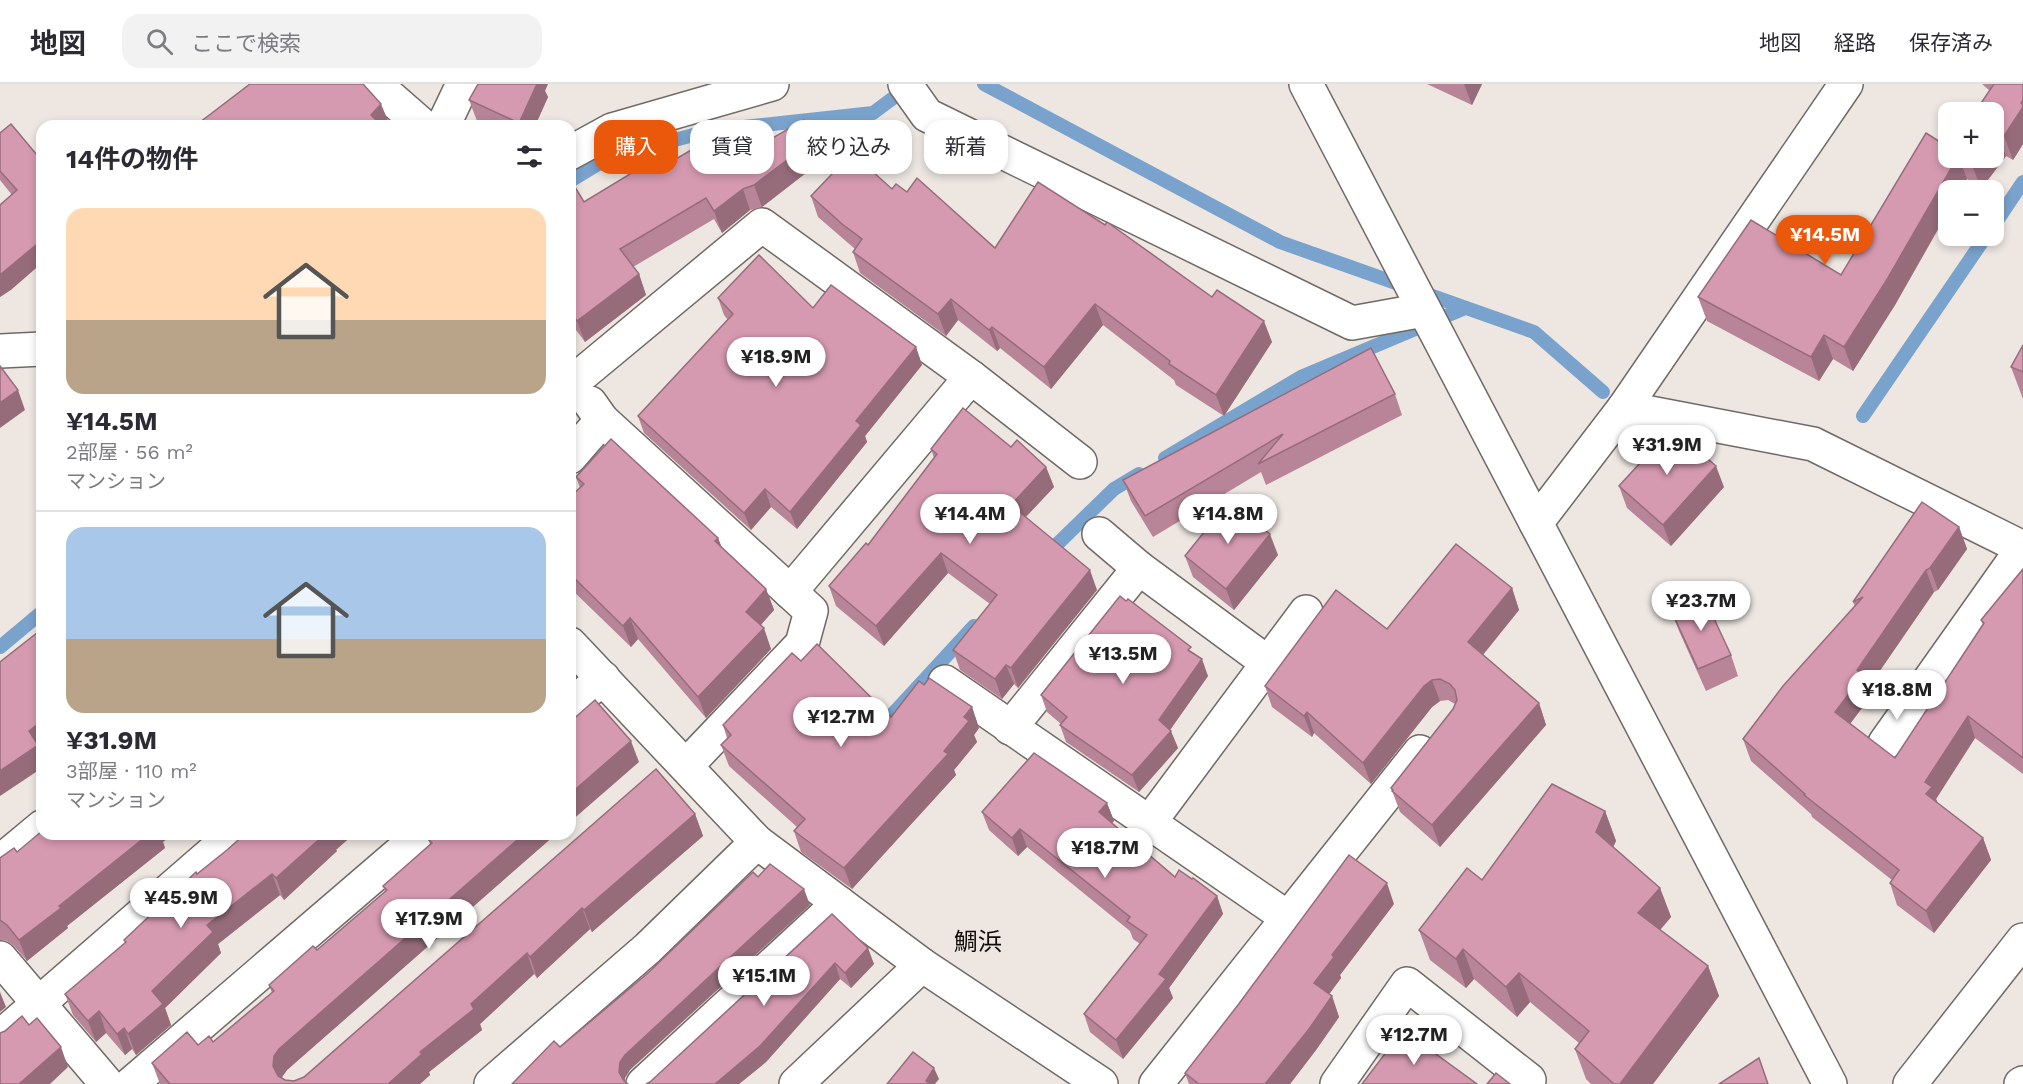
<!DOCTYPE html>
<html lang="ja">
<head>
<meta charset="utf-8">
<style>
  body { margin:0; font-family:"Work Sans","Noto Sans JP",sans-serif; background:#f2f2f3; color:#2b2b33; height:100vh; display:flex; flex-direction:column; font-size:22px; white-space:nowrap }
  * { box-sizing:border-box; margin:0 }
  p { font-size:20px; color:#7c7c81 }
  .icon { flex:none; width:33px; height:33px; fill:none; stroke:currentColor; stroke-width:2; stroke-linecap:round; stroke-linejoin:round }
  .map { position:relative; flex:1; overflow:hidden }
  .details { position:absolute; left:36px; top:36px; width:540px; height:720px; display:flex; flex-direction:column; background:#fff; border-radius:18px; box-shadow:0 3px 9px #0003 }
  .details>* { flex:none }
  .top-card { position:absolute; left:594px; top:36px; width:570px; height:54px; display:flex; gap:12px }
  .buttons { position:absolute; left:1938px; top:18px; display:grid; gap:12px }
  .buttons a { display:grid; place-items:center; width:66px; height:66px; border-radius:12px; background:#fff; box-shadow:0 3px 9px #0003; font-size:30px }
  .price { position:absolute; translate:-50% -51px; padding:0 14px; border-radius:21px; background:#fff; color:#222; font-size:20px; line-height:39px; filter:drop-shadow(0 2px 3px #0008) }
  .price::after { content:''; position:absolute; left:50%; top:36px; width:18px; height:14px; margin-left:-9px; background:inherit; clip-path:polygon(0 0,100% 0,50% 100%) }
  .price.current { background:#ea580c; color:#fff }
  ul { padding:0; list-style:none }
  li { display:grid; align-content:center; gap:12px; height:318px; padding:0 30px }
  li+li { border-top:2px solid #e1e1e2 }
  li span { display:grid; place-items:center; height:186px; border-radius:18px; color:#555 }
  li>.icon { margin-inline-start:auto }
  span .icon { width:108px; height:108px; fill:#fffc; stroke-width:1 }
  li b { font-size:26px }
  h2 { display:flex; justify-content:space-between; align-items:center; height:72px; padding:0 30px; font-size:26px }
  .tag { padding:0 21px; border-radius:18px; background:#fff; box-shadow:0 3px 9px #0003; font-size:21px; line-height:54px }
  .tag.current { background:#ea580c; color:#fff }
  header { display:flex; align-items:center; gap:36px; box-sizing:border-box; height:84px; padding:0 30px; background:#fff; border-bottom:2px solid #e1e1e2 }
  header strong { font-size:28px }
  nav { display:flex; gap:33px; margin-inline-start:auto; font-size:21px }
  .search { width:420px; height:54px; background:#f2f2f3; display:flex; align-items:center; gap:15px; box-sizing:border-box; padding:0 21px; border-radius:18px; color:#7c7c81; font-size:22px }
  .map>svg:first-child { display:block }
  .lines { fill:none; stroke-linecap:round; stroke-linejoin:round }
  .stream { stroke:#79a2cc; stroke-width:14 }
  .minor-casing { stroke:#706965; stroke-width:36 }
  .major-casing { stroke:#706965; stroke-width:36 }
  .minor { stroke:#fff; stroke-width:33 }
  .major { stroke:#fff; stroke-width:33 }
  .wall { fill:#b88497 }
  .shaded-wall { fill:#966c7b }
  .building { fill:#d69ab0; stroke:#966c7b; stroke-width:1.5 }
  .labels { text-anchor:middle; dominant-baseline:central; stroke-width:4.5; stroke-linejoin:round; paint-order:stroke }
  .quarter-label { font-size:24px; fill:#0f0d0b; stroke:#ede6e1 }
</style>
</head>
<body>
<header>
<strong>地図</strong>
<div class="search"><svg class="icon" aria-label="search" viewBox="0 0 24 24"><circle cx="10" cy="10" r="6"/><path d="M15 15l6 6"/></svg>ここで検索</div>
<nav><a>地図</a><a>経路</a><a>保存済み</a></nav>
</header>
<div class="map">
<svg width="2023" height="1000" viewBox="0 0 2023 1000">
  <rect width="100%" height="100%" fill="#ede6e1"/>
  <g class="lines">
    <g class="stream">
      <polyline points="984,0 1280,158 1534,248 1603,308"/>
      <polyline points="570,97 608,74 708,47 873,29 908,3"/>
      <polyline points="1994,141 2023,98"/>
      <polyline points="1863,332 1986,152"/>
      <polyline points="1165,374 1301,293 1465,224"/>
      <polyline points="1045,472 1114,405 1139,390"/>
      <polyline points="0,563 42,528"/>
      <polyline points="879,645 974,542"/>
    </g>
    <defs>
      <g id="minor">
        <polyline points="375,0 423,42"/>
        <polyline points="905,0 927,31 1352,239 1424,226"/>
        <polyline points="1306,0 1830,1000"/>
        <polyline points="443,42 463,0"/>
        <polyline points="570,69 612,46 772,0"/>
        <polyline points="0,267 42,265"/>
        <polyline points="971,293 1080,378"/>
        <polyline points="574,297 762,141 971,293 790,508"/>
        <polyline points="1624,324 1813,360 2023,464"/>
        <polyline points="602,336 811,527 802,560 686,682"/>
        <polyline points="570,373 602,336 590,319"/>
        <polyline points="1536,439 1624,324 1846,0"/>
        <polyline points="1099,450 1139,484"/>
        <polyline points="570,560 757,758 922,881 1101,1000"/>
        <polyline points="945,598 1288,834"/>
        <polyline points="570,622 603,594"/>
        <polyline points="1010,644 1139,484 1268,579"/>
        <polyline points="1885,659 2023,464"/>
        <polyline points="1149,739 1306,528"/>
        <polyline points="0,778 42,743"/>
        <polyline points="0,874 107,1000"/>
        <polyline points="0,953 234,750"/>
        <polyline points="131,1000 422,750"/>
        <polyline points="491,1000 648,864 757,758"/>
        <polyline points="643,1000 839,819"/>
        <polyline points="796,1000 922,881"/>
        <polyline points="1156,1000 1420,668"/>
        <polyline points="1337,1000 1407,900 1529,996"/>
        <polyline points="1910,1000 2023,856"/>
      </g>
      <polyline id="major" points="2021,1000 2023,999"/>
    </defs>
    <use href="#minor" class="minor-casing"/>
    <use href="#major" class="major-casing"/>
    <use href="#minor" class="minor"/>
    <use href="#major" class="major"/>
  </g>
  <g class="wall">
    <polygon points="1427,0 1482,0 1472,21"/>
    <polygon points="1982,0 2023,0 2023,60 2013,76 2006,72 1981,105 1967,95 1895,221 1853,287 1833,275 1819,297 1707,237 1698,213 1841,191 1948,74 1994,74 1990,7"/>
    <polygon points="545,7 548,13 535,42 487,42 477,37 469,16"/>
    <polygon points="0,49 42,77 12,205 0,213 0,121 12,111 0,96"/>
    <polygon points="741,72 824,75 762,123 750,126 722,149 714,135 633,183 639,190 646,211 585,258 570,238 570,106 584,118 659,85"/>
    <polygon points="892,105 907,108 995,164 1272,258 1224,332 1176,301 1174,296 1103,241 1051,305 1000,264 997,267 958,236 946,252 860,189 853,168 855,165 818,133 811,112"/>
    <polygon points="718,214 813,224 916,263 922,281 865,352 867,358 797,445 771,423 751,446 644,349 638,332 728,236 724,231"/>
    <polygon points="2023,261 2023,315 2011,283"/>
    <polygon points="1395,310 1402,331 1266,401 1261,388 1153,453 1131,417 1123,396"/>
    <polygon points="1011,363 1046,383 1054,403 1026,433 1097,506 1018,604 1014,600 1002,615 960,586 953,566 990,520 948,489 884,562 836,522 829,502 868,461 934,374 931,365"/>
    <polygon points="576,393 718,454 722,464 766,505 774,526 761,541 771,565 706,634 638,555 631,563 570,504 570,413 580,404"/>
    <polygon points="1619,402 1724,403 1671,462 1627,424"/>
    <polygon points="1959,443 1967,465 1938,506 1934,508 1868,604 1871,612 1850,640 1895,674 1983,541 1981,536 2023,485 2023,690 1975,654 1936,715 1938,719 1983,754 1991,776 1934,849 1897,821 1890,799 1892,796 1812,733 1811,730 1751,677 1743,655 1855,522 1853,518"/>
    <polygon points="1278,471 1234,526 1193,493 1185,472"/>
    <polygon points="1512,504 1519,526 1483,571 1539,619 1546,641 1440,763 1400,728 1391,704 1453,625 1455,620 1448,616 1440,617 1432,623 1371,700 1314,649 1312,653 1272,623 1265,602 1387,545"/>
    <polygon points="1126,517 1193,569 1208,592 1170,646 1178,664 1139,708 1066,658 1060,641 1061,640 1047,628 1041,611"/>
    <polygon points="1671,526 1731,571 1738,592 1706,607 1679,547"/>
    <polygon points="801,577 891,633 924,601 972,623 979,644 974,651 977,658 954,686 956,691 852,805 801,768 794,747 797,743 729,682 721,661 727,654 723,641"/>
    <polygon points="1107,719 1114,737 1112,739 1175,793 1217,812 1223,830 1169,904 1173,914 1123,975 1090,948 1084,930 1140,860 1133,855 1130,847 1027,763 1018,772 989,746 982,728"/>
    <polygon points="1605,727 1616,757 1613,763 1660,804 1671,833 1660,846 1708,882 1719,912 1653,1000 1591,1000 1586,995 1575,965 1579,959 1530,918 1517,933 1474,895 1466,904 1430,876 1419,846 1482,796"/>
    <polygon points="695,730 703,752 592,848 590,845 537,894 534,890 480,940 482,946 429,988 430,991 420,1000 160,1000 152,979 198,961 213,958 272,909 269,901 317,866 385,808 383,802 430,760 428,755 556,750 287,986 282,993 285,996 294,997 304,993"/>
    <polygon points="163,758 165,764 67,842 68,844 27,877 14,862 7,857 0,856 0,774 17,768"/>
    <polygon points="336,766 337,767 284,816 280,811 218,860 221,869 165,924 171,941 136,971 132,965 125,971 106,949 96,958 73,931 65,910 125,859 124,856 197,790"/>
    <polygon points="1394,820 1340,891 1341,894 1329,910 1332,912 1339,933 1316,966 1290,1000 1189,1000 1185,989"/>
    <polygon points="832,830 874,880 851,904 840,895 766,978 739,1000 646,1000 650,998"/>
  </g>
  <g class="shaded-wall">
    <polygon points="537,0 548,0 545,7 548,13 535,42 520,42 519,39"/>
    <polygon points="1464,0 1482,0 1472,21"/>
    <polygon points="2023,16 2023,60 2013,76 2004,52"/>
    <polygon points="381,20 389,39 386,42 375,42 371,31"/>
    <polygon points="1998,48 2006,72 1981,105 1972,81 1978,74 1994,74 1994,54"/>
    <polygon points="816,54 824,75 762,123 754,101"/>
    <polygon points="1957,74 1959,74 1967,95 1960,106 1948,106 1948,127 1895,221 1853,287 1844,263"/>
    <polygon points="743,105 750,126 722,149 714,127"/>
    <polygon points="42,156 42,179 12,205 0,213 0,191"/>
    <polygon points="639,190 646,211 585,258 577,237"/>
    <polygon points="951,215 958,236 946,252 938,230"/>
    <polygon points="1095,220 1103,241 1051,305 1044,283"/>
    <polygon points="1264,237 1272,258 1224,332 1216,311"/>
    <polygon points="992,243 1000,264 997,267 989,246"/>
    <polygon points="1824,251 1833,275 1819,297 1811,273"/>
    <polygon points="916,263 922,281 865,352 867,358 797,445 790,428 856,337"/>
    <polygon points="18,306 25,326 0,344 0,319"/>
    <polygon points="1716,382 1724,403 1671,462 1663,441"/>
    <polygon points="1046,383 1054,403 1018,441 1011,421"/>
    <polygon points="765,405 771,423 751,446 744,429"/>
    <polygon points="1959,443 1967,465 1938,506 1930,484"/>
    <polygon points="1270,450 1278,471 1234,526 1226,505"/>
    <polygon points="718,454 726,475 715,457"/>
    <polygon points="941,469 948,489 884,562 876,542"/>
    <polygon points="1090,486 1097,506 1018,604 1011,584"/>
    <polygon points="1926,486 1934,508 1868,604 1871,612 1843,649 1835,628 1857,586"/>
    <polygon points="1512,504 1519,526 1476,579 1468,558"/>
    <polygon points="766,505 774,526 753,549 746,528"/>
    <polygon points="630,534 638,555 631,563 623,542"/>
    <polygon points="764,544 771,565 706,634 698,613"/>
    <polygon points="1202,575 1208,592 1165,653 1159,636"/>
    <polygon points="1006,581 1014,600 1002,615 995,595"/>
    <polygon points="1432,596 1440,617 1432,623 1371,700 1363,679 1424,602"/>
    <polygon points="1539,619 1546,641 1440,763 1432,741"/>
    <polygon points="972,623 979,644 974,651 977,658 954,686 956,691 852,805 844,784 944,667 964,633"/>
    <polygon points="1307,628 1314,649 1312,653 1304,632"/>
    <polygon points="1968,632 1975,654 1936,715 1940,725 1926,710 1925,698"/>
    <polygon points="42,637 42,663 40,665 42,671 42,684 0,712 0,687 29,647"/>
    <polygon points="1171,647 1178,664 1139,708 1132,691"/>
    <polygon points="631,657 639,678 570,738 570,710"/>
    <polygon points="1107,719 1114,737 1105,746 1099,728"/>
    <polygon points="1605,727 1616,757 1606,778 1596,748"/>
    <polygon points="695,730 703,752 592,848 584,826"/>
    <polygon points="1020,745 1027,763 1018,772 1012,754"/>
    <polygon points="149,750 174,750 163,758 165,764 67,842 68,844 27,877 19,856 59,822"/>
    <polygon points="325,750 354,750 336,766 337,767 284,816 276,794"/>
    <polygon points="524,750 556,750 287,986 282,993 281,1000 273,982 274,972 279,965"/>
    <polygon points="1983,754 1991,776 1934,849 1926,827"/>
    <polygon points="272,790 280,811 218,860 221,869 165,924 171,941 136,971 128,950 152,907 207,841"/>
    <polygon points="1387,799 1394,820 1340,891 1341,894 1322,920 1314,899 1332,871"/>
    <polygon points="1660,804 1671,833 1649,859 1638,829"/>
    <polygon points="804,805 810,821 630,986 625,994 625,1000 619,988 620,978 625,971"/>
    <polygon points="1217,812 1223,830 1169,904 1173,914 1123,975 1116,956 1159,890"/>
    <polygon points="582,824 590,845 537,894 530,873"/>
    <polygon points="868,864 874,880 851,904 845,889"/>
    <polygon points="1463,865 1474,895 1466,904 1456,875"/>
    <polygon points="527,869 534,890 480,940 482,946 429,988 430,991 420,1000 388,1000 471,920"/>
    <polygon points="835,879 840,895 766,978 739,1000 715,1000"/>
    <polygon points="1708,882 1719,912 1653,1000 1620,1000"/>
    <polygon points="1519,889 1530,918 1517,933 1506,903"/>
    <polygon points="0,908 6,923 0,928"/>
    <polygon points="1332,912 1339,933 1316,966 1290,1000 1265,1000"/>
    <polygon points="99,927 106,949 96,958 88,937"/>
    <polygon points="124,944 132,965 125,971 117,950"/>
    <polygon points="61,963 68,983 50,1000 19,1000"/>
    <polygon points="934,984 939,995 935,1000 927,1000 926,997"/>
  </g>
  <g class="building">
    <polygon points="250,0 363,0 381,20 371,31 379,39 376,42 195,42"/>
    <polygon points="478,0 537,0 519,39 469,16"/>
    <polygon points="1994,0 2023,0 2023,16 2021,19 2023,21 2023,23 2004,52 1998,48 1994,54 1994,28 1975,28"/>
    <polygon points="804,36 816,54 754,101 743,105 714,127 706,114 620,165 639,190 577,237 570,227 570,106 575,103 584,118 653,76 659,85 725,46 741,72"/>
    <polygon points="11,40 42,77 42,156 0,191 0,121 17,106 0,87 0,49"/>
    <polygon points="1926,49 1948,63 1948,74 1957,74 1886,197 1844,263 1824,251 1811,273 1698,213 1751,136 1841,191"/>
    <polygon points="852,69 892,105 896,100 907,108 917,94 995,164 1038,98 1105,141 1107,138 1212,213 1217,206 1264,237 1216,311 1169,280 1170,277 1095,220 1044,283 992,243 989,246 951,215 938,230 853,168 862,155 842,140 811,112"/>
    <polygon points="1961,74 1978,74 1972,81"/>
    <polygon points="759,171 813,224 831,201 916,263 856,337 861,341 790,428 765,405 744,429 638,332 733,230 718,214"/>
    <polygon points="2023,261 2023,288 2011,283"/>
    <polygon points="1371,264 1395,310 1258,380 1283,350 1145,432 1123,396"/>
    <polygon points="0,282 18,306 0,319"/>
    <polygon points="963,324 1011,363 1017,356 1046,383 1011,421 1090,486 1011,584 1006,581 995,595 953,566 997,511 941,469 876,542 829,502 866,459 868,461 937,370 931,365"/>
    <polygon points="1672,344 1716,382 1663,441 1619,402"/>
    <polygon points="611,355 718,454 715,457 766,505 746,528 764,544 698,613 630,534 623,542 570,490 570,413 584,400 576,393"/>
    <polygon points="1229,417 1270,450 1226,505 1185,472"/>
    <polygon points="1922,418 1959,443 1930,484 1926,486 1857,586 1863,591 1835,628 1895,674 1984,539 1981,536 2023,485 2023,674 1968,632 1925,698 1932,703 1926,710 1983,754 1926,827 1890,799 1899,786 1804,711 1805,710 1743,655 1783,602 1863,513 1853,518"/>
    <polygon points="1456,460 1512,504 1468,558 1539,619 1432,741 1392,707 1393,706 1391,704 1453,625 1457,616 1455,606 1450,600 1440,595 1432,596 1424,602 1363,679 1307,628 1304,632 1265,602 1336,506 1387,545"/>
    <polygon points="1703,511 1731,571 1698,585 1671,526"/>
    <polygon points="1120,512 1126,517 1128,515 1191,563 1188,566 1202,575 1159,636 1171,647 1132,691 1060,641 1067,633 1041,611"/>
    <polygon points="42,545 42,637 29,647 38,661 0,687 0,578"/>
    <polygon points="817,560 891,633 919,597 924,601 929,594 972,623 964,633 969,637 944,667 948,670 844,784 794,747 805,735 721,661 731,651 723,641 792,569 801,577"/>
    <polygon points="595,616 631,657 570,710 570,638"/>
    <polygon points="1034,669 1107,719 1099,728 1175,793 1179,786 1192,795 1193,794 1217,812 1159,890 1166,895 1116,956 1084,930 1147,851 1127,837 1130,833 1020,745 1012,754 982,728"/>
    <polygon points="656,685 695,730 584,826 582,824 530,873 527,869 471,920 474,925 420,968 422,970 388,1000 170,1000 152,979 187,948 198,961 209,952 213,958 274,907 269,901 313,862 317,866 387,806 383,802 432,759 428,755 434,750 524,750 279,965 274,972 273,982 278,992 285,996 294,997 304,993"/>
    <polygon points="1552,700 1605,727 1596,748 1660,804 1638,829 1708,882 1620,1000 1614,1000 1575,965 1589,947 1519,889 1506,903 1463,865 1456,875 1419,846 1467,784 1482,796"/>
    <polygon points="42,747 42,750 149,750 59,822 61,824 19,856 7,841 0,836 0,774 14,764 17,768"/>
    <polygon points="245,750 325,750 276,794 272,790 207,841 213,848 152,907 163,920 128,950 124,944 117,950 99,927 88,937 65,910 126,858 124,856 196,788 197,790 227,766"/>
    <polygon points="1349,771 1387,799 1332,871 1334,873 1314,899 1332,912 1309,945 1265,1000 1199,1000 1185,989 1238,921"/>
    <polygon points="770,780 804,805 625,971 620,978 619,988 624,997 628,1000 512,1000 554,957 560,963 648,889 753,788 758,793"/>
    <polygon points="832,830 868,864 845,889 835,879 760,962 715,1000 646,1000 650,998"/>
    <polygon points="22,932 29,941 37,934 61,963 19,1000 0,1000 0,949 5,947"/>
    <polygon points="1403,946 1477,1000 1362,1000"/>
    <polygon points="913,968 934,984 926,997 930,1000 887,1000"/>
    <polygon points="1759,974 1768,1000 1719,1000"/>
    <polygon points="1496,989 1510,1000 1487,1000"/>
  </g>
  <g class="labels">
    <g class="quarter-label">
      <text x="978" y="858">鯛浜</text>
    </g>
  </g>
</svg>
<div class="buttons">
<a>+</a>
<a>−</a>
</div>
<b class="price current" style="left:1825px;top:182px">¥14.5M</b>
<b class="price" style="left:776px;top:304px">¥18.9M</b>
<b class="price" style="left:1667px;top:392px">¥31.9M</b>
<b class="price" style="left:970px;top:461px">¥14.4M</b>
<b class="price" style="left:1228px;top:461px">¥14.8M</b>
<b class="price" style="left:1701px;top:548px">¥23.7M</b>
<b class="price" style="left:1123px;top:601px">¥13.5M</b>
<b class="price" style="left:1897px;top:637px">¥18.8M</b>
<b class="price" style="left:841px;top:664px">¥12.7M</b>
<b class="price" style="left:1105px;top:795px">¥18.7M</b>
<b class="price" style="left:181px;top:845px">¥45.9M</b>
<b class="price" style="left:429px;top:866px">¥17.9M</b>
<b class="price" style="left:764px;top:923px">¥15.1M</b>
<b class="price" style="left:1414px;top:982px">¥12.7M</b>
<div class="top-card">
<a class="tag current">購入</a>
<a class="tag">賃貸</a>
<a class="tag">絞り込み</a>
<a class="tag">新着</a>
</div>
<section class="details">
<h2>14件の物件<svg class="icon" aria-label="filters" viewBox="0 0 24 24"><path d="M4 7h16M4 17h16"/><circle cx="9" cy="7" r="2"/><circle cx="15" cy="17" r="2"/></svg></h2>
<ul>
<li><span style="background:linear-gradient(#ffd9b3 60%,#b9a48a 0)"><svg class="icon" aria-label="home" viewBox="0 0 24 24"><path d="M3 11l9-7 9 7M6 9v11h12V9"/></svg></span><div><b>¥14.5M</b><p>2部屋 · 56 m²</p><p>マンション</p></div></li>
<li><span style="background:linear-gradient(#a9c7e8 60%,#b9a48a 0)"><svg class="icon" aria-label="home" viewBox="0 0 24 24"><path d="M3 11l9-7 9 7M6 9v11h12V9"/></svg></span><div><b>¥31.9M</b><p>3部屋 · 110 m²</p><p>マンション</p></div></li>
</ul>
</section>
</div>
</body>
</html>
